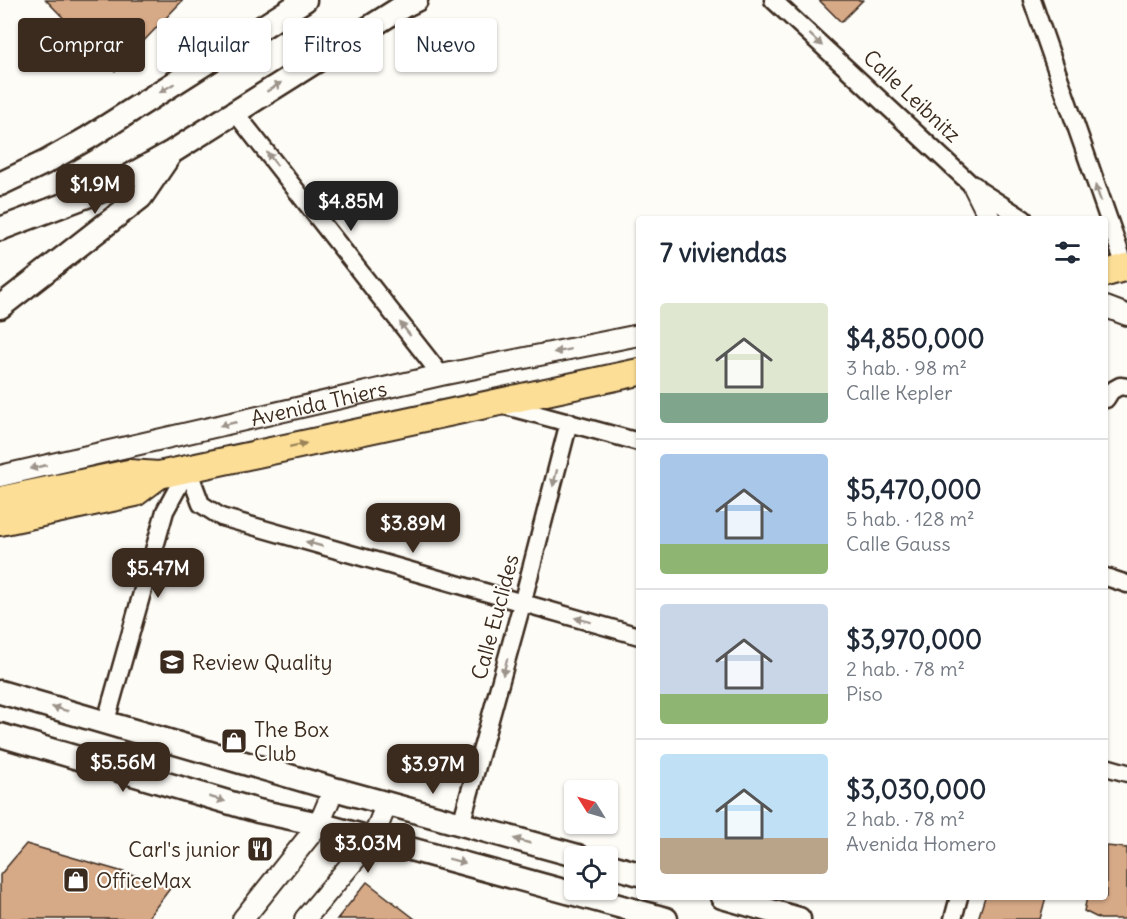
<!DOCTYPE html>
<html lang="es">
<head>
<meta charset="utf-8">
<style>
  body { margin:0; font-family:Delius,sans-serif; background:#f6f6f7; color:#1f2937; height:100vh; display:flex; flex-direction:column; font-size:22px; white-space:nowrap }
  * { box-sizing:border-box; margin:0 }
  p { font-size:20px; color:#747a83 }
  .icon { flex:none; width:33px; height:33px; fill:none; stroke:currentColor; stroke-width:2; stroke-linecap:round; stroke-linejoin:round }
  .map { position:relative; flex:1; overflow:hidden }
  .panel { position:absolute; left:636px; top:216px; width:472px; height:684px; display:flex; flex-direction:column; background:#fff; border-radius:6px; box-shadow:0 2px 4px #0004 }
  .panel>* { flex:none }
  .banner { position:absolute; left:18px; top:18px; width:528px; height:54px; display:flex; gap:12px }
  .needle { width:39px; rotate:307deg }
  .fabs { position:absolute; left:564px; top:780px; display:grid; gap:12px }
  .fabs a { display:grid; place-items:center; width:54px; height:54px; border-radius:6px; background:#fff; box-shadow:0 2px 4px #0004; font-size:30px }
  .price { position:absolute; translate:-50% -51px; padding:0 14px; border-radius:12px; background:#3b2a1e; color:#fff; font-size:20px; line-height:39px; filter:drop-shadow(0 2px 3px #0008) }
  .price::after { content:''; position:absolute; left:50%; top:36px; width:18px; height:14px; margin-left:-9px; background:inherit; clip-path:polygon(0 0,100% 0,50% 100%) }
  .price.current { background:#222; color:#fff }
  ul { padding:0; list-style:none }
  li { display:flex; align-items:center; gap:18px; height:150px; padding:0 24px }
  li+li { border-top:2px solid #e0e1e3 }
  li span { display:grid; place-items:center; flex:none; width:168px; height:120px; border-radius:6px; color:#555 }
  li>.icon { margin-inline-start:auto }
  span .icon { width:72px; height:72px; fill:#fffc; stroke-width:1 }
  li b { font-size:26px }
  h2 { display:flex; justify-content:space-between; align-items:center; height:72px; padding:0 24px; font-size:26px }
  .tag { padding:0 21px; border-radius:6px; background:#fff; box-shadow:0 2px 4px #0004; font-size:21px; line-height:54px }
  .tag.current { background:#3b2a1e; color:#fff }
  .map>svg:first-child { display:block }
  .building { fill:#d6a987; stroke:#3b2a1e; stroke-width:1.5 }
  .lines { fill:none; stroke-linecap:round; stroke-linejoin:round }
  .minor-casing { stroke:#3b2a1e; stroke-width:21 }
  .tertiary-casing { stroke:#3b2a1e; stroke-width:24 }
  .secondary-casing { stroke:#3b2a1e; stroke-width:27 }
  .primary-casing { stroke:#3b2a1e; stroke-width:30 }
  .minor { stroke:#fdfcf7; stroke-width:16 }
  .tertiary { stroke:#fdfcf7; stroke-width:20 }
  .secondary { stroke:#fdfcf7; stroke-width:22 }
  .primary { stroke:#fcde96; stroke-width:26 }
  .oneway { fill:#9c938a }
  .oneway2 { fill:#9c845a }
  .labels { text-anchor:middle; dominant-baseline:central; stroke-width:4.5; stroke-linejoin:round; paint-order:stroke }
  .street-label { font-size:21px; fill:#3b2a1e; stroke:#fdfcf7 }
  .poi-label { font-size:21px; fill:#3b2a1e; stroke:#fdfcf7; text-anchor:start }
</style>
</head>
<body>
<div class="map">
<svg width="1127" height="919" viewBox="0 0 1127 919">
  <rect width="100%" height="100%" fill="#fdfcf7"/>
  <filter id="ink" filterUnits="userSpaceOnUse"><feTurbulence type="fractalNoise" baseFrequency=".0167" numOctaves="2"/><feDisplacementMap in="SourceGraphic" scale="12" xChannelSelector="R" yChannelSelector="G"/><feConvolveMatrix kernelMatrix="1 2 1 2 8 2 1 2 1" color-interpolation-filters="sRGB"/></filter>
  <g filter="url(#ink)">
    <g class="building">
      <polygon points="46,0 183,0 115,71"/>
      <polygon points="819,0 863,0 841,22"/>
      <polygon points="26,844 172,886 147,919 0,919 0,875"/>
      <polygon points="1106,846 1127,848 1127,919 1100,919 1084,911 1087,897 1106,897"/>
      <polygon points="367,882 415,919 337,919"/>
      <polygon points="985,897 1046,897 1040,919 978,919"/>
    </g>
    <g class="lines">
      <defs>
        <g id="minor">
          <polyline points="773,0 974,187 1024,219"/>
          <polyline points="1032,0 1127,272"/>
          <polyline points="234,111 441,375"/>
          <polyline points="1106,399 1111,391 1120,386 1127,387"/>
          <polyline points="502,405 639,442"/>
          <polyline points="188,469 201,504 221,517 639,636"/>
          <polyline points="1106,577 1127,584"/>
          <polyline points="106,721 165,511 188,469"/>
          <polyline points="1106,767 1127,773"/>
          <polyline points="461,824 522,604 569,422"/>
          <polyline points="953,919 959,897"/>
        </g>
        <g id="tertiary">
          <polyline points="974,187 990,219"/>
          <polyline points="1106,307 1127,315"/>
          <path id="s1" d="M 0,476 L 441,375 L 639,335"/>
          <polyline points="243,919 319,824 334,789"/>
          <polyline points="305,919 373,838 387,803"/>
        </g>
        <g id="secondary">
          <polyline points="0,184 46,162 88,138 305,0"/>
          <polyline points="0,229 108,188 172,152 402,7 416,0"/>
          <polyline points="0,307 141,197 169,156"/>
          <polyline points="0,692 334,789 578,856"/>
          <polyline points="0,735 258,811 319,824 666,919"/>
          <polyline points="608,865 639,874"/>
          <polyline points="722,897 799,919"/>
        </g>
        <g id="primary">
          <polyline points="1106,273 1127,267"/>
          <polyline points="0,500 129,473 159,475 639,372"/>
          <polyline points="0,522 135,493 159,475"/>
        </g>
      </defs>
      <use href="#minor" class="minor-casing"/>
      <use href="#tertiary" class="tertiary-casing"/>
      <use href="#secondary" class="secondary-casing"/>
      <use href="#primary" class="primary-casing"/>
      <use href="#minor" class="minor"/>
      <use href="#tertiary" class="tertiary"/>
      <use href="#secondary" class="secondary"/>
      <use href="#primary" class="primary"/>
    </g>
    <defs><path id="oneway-solid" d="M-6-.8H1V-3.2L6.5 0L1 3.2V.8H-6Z" transform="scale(1.5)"/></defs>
    <g class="oneway">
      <use href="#oneway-solid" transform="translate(816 40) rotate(43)"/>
      <use href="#oneway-solid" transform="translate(274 87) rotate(-32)"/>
      <use href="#oneway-solid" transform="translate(167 88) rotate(148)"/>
      <use href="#oneway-solid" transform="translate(272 159) rotate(-128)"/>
      <use href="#oneway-solid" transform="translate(1098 193) rotate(-109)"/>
      <use href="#oneway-solid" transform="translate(405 329) rotate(-128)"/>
      <use href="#oneway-solid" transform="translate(562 351) rotate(169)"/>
      <use href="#oneway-solid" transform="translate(228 424) rotate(167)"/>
      <use href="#oneway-solid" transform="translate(38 467) rotate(167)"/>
      <use href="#oneway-solid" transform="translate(555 478) rotate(104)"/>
      <use href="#oneway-solid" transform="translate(314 544) rotate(-164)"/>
      <use href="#oneway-solid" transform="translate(583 620) rotate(-165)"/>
      <use href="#oneway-solid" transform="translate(505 667) rotate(105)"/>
      <use href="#oneway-solid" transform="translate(60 709) rotate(-165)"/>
      <use href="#oneway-solid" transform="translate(217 799) rotate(16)"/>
      <use href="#oneway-solid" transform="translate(522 841) rotate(-164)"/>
      <use href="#oneway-solid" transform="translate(457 861) rotate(15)"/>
    </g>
    <use class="oneway2" href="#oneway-solid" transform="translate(298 445) rotate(-12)"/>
  </g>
  <defs>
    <symbol id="school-square" viewBox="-11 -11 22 22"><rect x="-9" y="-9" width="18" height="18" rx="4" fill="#3b2a1e" stroke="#fdfcf7"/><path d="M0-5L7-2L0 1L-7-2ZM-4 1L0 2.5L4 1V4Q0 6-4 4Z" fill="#fff"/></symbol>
    <symbol id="shop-square" viewBox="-11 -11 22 22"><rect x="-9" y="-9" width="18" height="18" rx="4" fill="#3b2a1e" stroke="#fdfcf7"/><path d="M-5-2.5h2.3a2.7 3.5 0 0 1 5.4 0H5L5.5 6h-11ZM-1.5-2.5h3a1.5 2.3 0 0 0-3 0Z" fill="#fff"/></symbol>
    <symbol id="restaurant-square" viewBox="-11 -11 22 22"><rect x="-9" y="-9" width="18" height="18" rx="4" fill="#3b2a1e" stroke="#fdfcf7"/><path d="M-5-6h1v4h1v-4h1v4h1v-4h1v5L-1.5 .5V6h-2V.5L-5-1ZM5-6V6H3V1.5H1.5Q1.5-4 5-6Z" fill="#fff"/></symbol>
  </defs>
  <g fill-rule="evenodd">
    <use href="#school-square" x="157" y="647" width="30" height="30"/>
    <use href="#shop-square" x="219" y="726" width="30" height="30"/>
    <use href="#restaurant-square" x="245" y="834" width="30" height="30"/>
    <use href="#shop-square" x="61" y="865" width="30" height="30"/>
  </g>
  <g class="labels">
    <g class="street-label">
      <text transform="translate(912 96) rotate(43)">Calle Leibnitz</text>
      <text stroke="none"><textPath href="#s1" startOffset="327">Avenida Thiers</textPath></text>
      <text transform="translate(495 617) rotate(-75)">Calle Euclides</text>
    </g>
    <g class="poi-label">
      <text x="192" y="662">Review Quality</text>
      <text x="254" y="729">The Box<tspan x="254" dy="24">Club</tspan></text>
      <text x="240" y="849" text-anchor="end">Carl's junior</text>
      <text x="96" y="880">OfficeMax</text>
    </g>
  </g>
</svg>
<div class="fabs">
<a><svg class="needle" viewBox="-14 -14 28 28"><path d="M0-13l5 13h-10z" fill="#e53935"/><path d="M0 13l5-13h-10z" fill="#747a83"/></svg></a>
<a><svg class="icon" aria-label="locate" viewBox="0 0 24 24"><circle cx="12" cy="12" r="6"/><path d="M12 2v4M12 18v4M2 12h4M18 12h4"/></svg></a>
</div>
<b class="price" style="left:95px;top:215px">$1.9M</b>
<b class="price current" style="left:351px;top:232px">$4.85M</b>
<b class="price" style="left:413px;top:554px">$3.89M</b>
<b class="price" style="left:158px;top:599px">$5.47M</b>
<b class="price" style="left:123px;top:793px">$5.56M</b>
<b class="price" style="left:433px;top:795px">$3.97M</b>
<b class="price" style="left:368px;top:874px">$3.03M</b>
<div class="banner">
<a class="tag current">Comprar</a>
<a class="tag">Alquilar</a>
<a class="tag">Filtros</a>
<a class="tag">Nuevo</a>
</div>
<section class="panel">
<h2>7 viviendas<svg class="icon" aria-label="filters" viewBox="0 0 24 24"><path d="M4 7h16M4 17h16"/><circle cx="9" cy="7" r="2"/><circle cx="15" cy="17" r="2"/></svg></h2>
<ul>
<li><span style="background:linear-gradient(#dfe7d0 75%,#7fa58c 0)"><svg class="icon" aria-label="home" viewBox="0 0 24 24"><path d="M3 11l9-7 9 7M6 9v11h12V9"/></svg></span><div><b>$4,850,000</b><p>3 hab. · 98 m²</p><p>Calle Kepler</p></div></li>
<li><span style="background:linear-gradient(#a9c7e8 75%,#8fb573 0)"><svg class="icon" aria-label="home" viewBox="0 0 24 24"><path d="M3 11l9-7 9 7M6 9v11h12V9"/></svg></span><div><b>$5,470,000</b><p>5 hab. · 128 m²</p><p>Calle Gauss</p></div></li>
<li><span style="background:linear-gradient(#c9d6e8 75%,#8fb573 0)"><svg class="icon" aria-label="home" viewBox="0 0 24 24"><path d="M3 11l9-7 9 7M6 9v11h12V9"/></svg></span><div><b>$3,970,000</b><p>2 hab. · 78 m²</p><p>Piso</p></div></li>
<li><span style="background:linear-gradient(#bfe0f5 70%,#b9a48a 0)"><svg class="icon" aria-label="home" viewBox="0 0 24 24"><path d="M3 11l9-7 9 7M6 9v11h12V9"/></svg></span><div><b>$3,030,000</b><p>2 hab. · 78 m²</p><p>Avenida Homero</p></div></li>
</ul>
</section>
</div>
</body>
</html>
